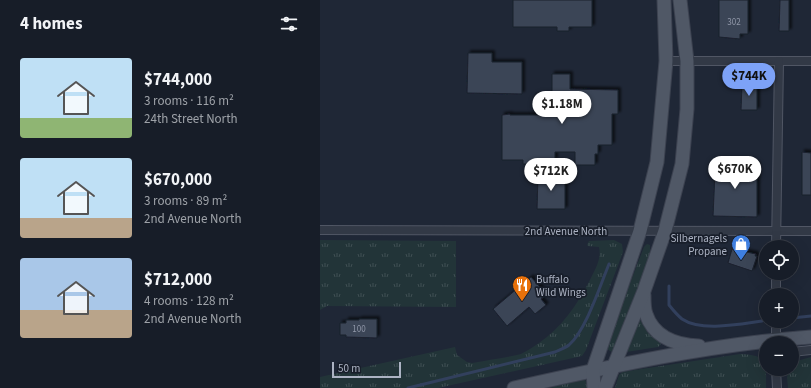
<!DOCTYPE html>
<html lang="en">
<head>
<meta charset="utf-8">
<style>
  body { margin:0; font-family:"Source Sans 3",sans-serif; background:#202630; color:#f1f3f6; height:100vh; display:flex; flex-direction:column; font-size:15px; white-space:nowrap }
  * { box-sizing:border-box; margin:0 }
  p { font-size:13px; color:#9ea2a8 }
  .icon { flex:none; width:22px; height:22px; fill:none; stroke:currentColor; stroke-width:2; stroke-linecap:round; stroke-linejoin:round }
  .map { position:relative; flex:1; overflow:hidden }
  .drawer { display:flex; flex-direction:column; background:#171d28; width:320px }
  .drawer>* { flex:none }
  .buttons { position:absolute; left:439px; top:240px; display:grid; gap:8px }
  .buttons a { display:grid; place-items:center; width:40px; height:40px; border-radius:50%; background:#171d28; box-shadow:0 4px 16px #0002,0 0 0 1px #363b45; font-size:20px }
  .scale { position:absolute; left:12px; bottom:10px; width:69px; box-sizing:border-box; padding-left:4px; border:2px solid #acb3c3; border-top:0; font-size:11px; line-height:14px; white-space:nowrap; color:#acb3c3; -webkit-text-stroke:3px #181e2a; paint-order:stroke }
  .price { position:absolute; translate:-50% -34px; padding:0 9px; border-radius:14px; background:#fff; color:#222; font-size:13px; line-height:26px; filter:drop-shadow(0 1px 2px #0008) }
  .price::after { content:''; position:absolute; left:50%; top:24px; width:12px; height:9px; margin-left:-6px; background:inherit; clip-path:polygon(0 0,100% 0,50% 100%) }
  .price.selected { background:#7da2f7; color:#111 }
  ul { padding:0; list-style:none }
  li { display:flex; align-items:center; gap:12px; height:100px; padding:0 20px }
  li span { display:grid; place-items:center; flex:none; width:112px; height:80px; border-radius:4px; color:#555 }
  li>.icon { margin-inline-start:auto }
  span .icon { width:48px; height:48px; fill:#fffc; stroke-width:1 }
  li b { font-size:17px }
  h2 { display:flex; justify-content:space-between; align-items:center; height:48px; padding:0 20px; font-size:17px }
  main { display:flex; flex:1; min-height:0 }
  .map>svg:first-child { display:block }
  .grass { fill:url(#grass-tufts) }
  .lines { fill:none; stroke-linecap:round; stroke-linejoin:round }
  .stream { stroke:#32405d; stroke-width:3 }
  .building { fill:#3b4456; stroke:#1a202d; filter:url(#shadow) }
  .minor-casing { stroke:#505664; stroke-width:10 }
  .primary-casing { stroke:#3c4250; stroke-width:15 }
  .minor { stroke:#323946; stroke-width:8 }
  .primary { stroke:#505866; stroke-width:13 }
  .labels { text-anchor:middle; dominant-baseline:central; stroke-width:3.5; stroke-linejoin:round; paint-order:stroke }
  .number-label { font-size:9px; fill:#9097a8 }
  .street-label { font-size:11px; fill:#acb3c3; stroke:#181e2a }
  .poi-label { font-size:11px; fill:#acb3c3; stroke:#181e2a; text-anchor:end }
</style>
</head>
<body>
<main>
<section class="drawer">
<h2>4 homes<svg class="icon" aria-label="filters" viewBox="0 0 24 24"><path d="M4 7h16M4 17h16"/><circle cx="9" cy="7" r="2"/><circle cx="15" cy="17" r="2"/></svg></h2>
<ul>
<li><span style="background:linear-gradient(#bfe0f5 75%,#8fb573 0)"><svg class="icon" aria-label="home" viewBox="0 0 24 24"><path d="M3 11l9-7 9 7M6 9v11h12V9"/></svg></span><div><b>$744,000</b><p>3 rooms · 116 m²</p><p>24th Street North</p></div></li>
<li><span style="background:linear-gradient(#bfe0f5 75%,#b9a48a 0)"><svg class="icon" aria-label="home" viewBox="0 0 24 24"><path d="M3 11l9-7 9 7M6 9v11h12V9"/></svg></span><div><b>$670,000</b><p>3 rooms · 89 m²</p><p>2nd Avenue North</p></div></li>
<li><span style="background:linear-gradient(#a9c7e8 65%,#b9a48a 0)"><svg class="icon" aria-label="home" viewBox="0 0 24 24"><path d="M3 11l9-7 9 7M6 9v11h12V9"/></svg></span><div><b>$712,000</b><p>4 rooms · 128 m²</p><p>2nd Avenue North</p></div></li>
</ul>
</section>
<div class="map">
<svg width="491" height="388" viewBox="0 0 491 388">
  <defs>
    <pattern id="grass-tufts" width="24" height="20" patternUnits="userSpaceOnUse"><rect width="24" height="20" fill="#223438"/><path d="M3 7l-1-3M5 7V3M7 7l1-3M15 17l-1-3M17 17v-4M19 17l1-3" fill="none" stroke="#3f4f53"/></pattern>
    <filter id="shadow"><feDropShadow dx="2.5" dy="-2.5" stdDeviation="1" flood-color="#0009"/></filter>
  </defs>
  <rect width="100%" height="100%" fill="#1f2736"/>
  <g class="grass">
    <polygon points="0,240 136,241 136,307 7,306 0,310"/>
    <path d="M 294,240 L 302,244 L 303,252 L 266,350 L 262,356 L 118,388 L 0,388 L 0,377 L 135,347 L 137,355 L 147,362 L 152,363 C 168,360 185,358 201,354 C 207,351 213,347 219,343 C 242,327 256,306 269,282 C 274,271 282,260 279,247 L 268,246 L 267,245 L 269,241 Z"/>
    <polygon points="327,244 330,245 330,257 294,353 285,348 324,247"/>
    <polygon points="320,320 328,333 341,344 338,347 306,352"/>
    <path d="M 420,354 C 449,355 446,363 446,388 L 295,388 L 299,375 L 302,372 Z"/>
    <polygon points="491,357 491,388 468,388 467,377 470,369 472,369 472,366 477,361"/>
    <polygon points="265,379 268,388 230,388 254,381"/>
  </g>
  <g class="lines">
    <g class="stream">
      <path d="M 349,286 L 349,305 C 353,310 357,315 362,319 C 381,332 420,324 442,321"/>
      <polyline points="472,318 491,316"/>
      <path d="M 88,388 L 235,352 C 239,350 245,348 249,345 C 266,330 280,286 289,264"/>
    </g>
  </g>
  <g class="building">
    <polygon points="193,0 272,0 272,27 249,27 249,31 237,31 237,27 193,27"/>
    <polygon points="399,0 428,0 428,34 420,34 420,39 399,37"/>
    <polygon points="460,0 469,0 469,31 459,31"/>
    <polygon points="148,53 172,53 172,62 202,62 202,94 147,93"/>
    <polygon points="232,74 250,74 250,89 298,90 298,114 292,114 292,145 278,145 278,154 275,154 275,165 255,165 255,152 235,152 235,160 214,160 214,164 203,164 203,160 182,160 182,115 190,114 190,115 223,115 214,96 232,104"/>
    <polygon points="422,84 437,84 437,110 421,110"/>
    <polygon points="482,152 491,153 491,195 482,195"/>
    <polygon points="392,164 437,164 437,217 393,216 395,172 392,172"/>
    <polygon points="218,175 245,175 245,209 217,209"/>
    <polygon points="412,249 436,254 435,256 437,256 432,271 408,263"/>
    <polygon points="211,277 227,295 221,299 226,305 215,314 209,307 187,326 173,309"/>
    <polygon points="39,319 57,319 57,338 26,337 26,335 20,335 20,323 26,323 26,320 39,320"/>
  </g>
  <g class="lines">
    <defs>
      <g id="minor">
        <polyline points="346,61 491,61"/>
        <polyline points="0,230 491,231"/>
        <polyline points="456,247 459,61"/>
        <polyline points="456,295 456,273"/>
        <polyline points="456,321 456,343"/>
        <polyline points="472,352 491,350"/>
        <polyline points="456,369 457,388"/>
      </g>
      <g id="primary">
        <path d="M 324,295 C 324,301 324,309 326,314 C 334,338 357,345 379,346"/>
        <path d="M 194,388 C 292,366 391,344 491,337"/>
        <polyline points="274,388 273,370 320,231 337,162 346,61 344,0"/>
        <polyline points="285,388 324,291 345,231 362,164 367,109 367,61 360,0"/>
      </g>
    </defs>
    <use href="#minor" class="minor-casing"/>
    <use href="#primary" class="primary-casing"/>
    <use href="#minor" class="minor"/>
    <use href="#primary" class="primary"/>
  </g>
  <defs>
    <symbol id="shop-pin" viewBox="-11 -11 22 30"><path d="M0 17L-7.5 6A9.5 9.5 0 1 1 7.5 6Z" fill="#3f7fe0" stroke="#181e2a"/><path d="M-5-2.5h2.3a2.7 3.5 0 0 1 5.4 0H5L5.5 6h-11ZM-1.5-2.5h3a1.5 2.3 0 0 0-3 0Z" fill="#fff"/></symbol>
    <symbol id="restaurant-pin" viewBox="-11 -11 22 30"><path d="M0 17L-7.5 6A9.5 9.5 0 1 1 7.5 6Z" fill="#e8710a" stroke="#181e2a"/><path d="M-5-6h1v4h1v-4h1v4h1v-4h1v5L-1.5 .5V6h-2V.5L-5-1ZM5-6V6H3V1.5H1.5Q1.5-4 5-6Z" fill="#fff"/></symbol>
  </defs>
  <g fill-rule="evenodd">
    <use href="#shop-pin" x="410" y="233" width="22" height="30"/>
    <use href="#restaurant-pin" x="191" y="274" width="22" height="30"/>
  </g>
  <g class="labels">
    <g class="number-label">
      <text x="414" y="22">302</text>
      <text x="39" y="329">100</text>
    </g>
    <g class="street-label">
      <text x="246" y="231">2nd Avenue North</text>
    </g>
    <g class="poi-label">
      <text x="407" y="238">Silbernagels<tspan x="407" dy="13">Propane</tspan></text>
      <text x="216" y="279" text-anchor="start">Buffalo<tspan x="216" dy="13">Wild Wings</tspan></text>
    </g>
  </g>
</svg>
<div class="buttons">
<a><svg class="icon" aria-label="locate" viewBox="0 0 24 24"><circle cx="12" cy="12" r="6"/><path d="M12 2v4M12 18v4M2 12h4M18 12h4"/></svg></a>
<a>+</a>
<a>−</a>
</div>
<div class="scale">50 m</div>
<b class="price selected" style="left:429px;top:97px">$744K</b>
<b class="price" style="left:242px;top:125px">$1.18M</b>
<b class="price" style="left:415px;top:190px">$670K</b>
<b class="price" style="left:231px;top:192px">$712K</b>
</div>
</main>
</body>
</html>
